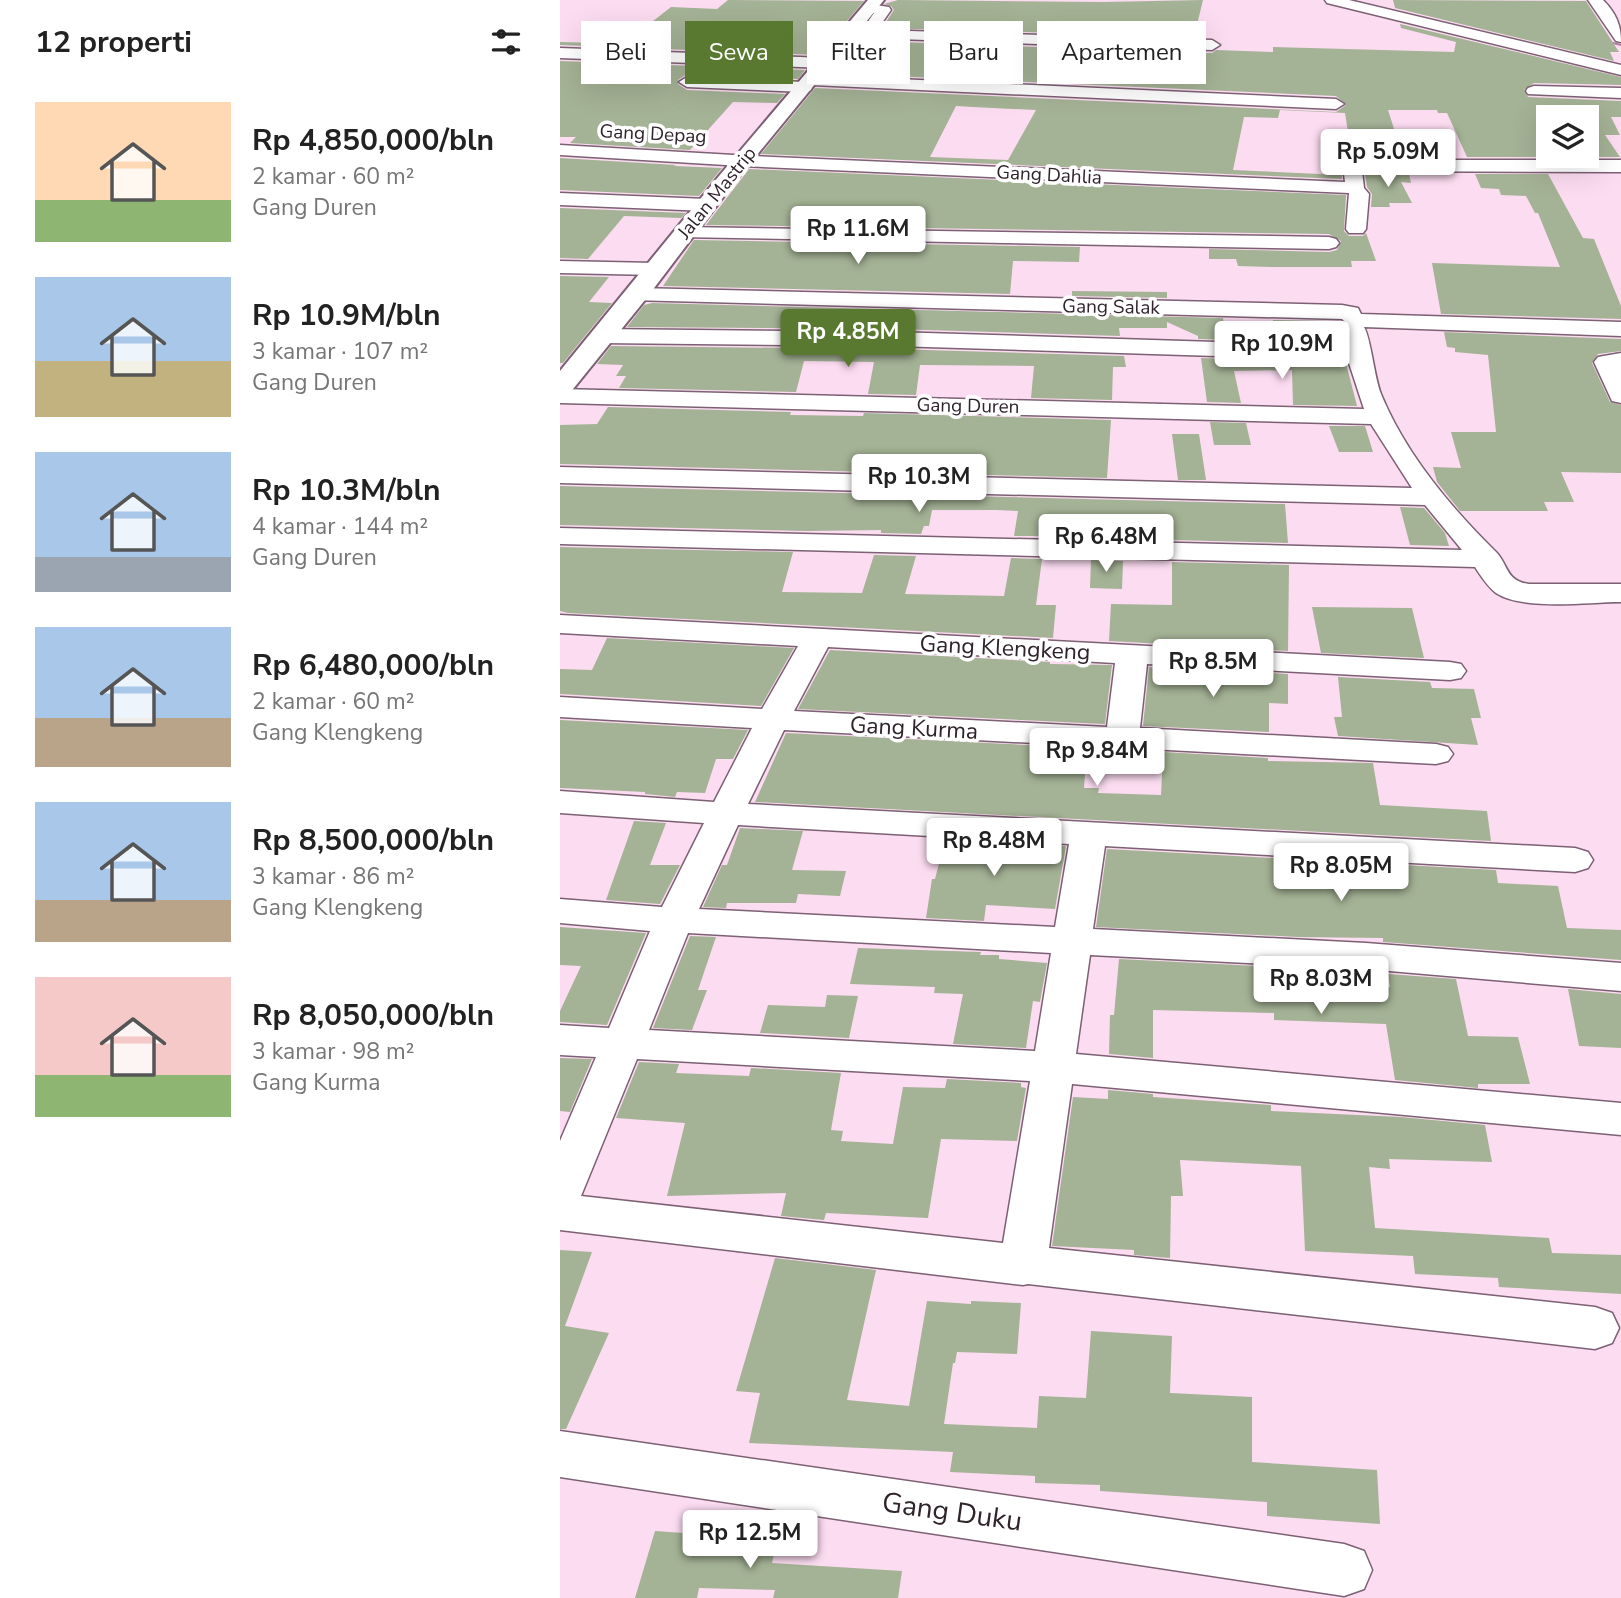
<!DOCTYPE html>
<html lang="id">
<head>
<meta charset="utf-8">
<style>
  body { margin:0; font-family:"Nunito Sans",sans-serif; background:#f2f2f2; color:#222; height:100vh; display:flex; flex-direction:column; font-size:26px; white-space:nowrap }
  * { box-sizing:border-box; margin:0 }
  p { font-size:23px; color:#767676 }
  .icon { flex:none; width:38px; height:38px; fill:none; stroke:currentColor; stroke-width:2; stroke-linecap:round; stroke-linejoin:round }
  .map { position:relative; flex:1; overflow:hidden }
  .side { display:flex; flex-direction:column; background:#fff; width:560px }
  .side>* { flex:none }
  .hud { position:absolute; left:21px; top:21px; width:665px; height:63px; display:flex; gap:14px }
  .tools { position:absolute; left:976px; top:105px; display:grid; gap:14px }
  .tools a { display:grid; place-items:center; width:63px; height:63px; border-radius:0px; background:#fff; box-shadow:0 7px 28px #0002; font-size:35px }
  .price { position:absolute; translate:-50% -60px; padding:0 16px; border-radius:7px; background:#fff; color:#222; font-size:23px; line-height:46px; filter:drop-shadow(0 2px 4px #0008) }
  .price::after { content:''; position:absolute; left:50%; top:42px; width:21px; height:16px; margin-left:-10px; background:inherit; clip-path:polygon(0 0,100% 0,50% 100%) }
  .price.selected { background:#5a7930; color:#fff }
  ul { padding:0; list-style:none }
  li { display:flex; align-items:center; gap:21px; height:175px; padding:0 35px }
  li span { display:grid; place-items:center; flex:none; width:196px; height:140px; border-radius:0px; color:#555 }
  li>.icon { margin-inline-start:auto }
  span .icon { width:84px; height:84px; fill:#fffc; stroke-width:1 }
  li b { font-size:30px }
  h2 { display:flex; justify-content:space-between; align-items:center; height:84px; padding:0 35px; font-size:30px }
  .pill { padding:0 24px; border-radius:0px; background:#fff; box-shadow:0 7px 28px #0002; font-size:24px; line-height:63px }
  .pill.selected { background:#5a7930; color:#fff }
  main { display:flex; flex:1; min-height:0 }
  .map>svg:first-child { display:block }
  .lines { fill:none; stroke-linecap:round; stroke-linejoin:round }
  .stream { fill:#b07c9f; fill-rule:evenodd }
  .building { fill:#a4b295; fill-rule:evenodd }
  .street-casing { stroke:#7c6073; stroke-width:3 }
  .secondary-casing { stroke:#7c6073; stroke-width:4 }
  .street { fill:#fff; fill-rule:evenodd }
  .secondary { fill:#fff; fill-rule:evenodd }
  .labels { text-anchor:middle; dominant-baseline:central; stroke-width:7; stroke-linejoin:round; paint-order:stroke }
  .far-street-label { font-size:19px; fill:#30242c; stroke:#fff }
  .street-label { font-size:23px; fill:#30242c; stroke:#fff }
  .near-street-label { font-size:28px; fill:#30242c; stroke:#fff }
</style>
</head>
<body>
<main>
<section class="side">
<h2>12 properti<svg class="icon" aria-label="filters" viewBox="0 0 24 24"><path d="M4 7h16M4 17h16"/><circle cx="9" cy="7" r="2"/><circle cx="15" cy="17" r="2"/></svg></h2>
<ul>
<li><span style="background:linear-gradient(#ffd9b3 70%,#8fb573 0)"><svg class="icon" aria-label="home" viewBox="0 0 24 24"><path d="M3 11l9-7 9 7M6 9v11h12V9"/></svg></span><div><b>Rp 4,850,000/bln</b><p>2 kamar · 60 m²</p><p>Gang Duren</p></div></li>
<li><span style="background:linear-gradient(#a9c7e8 60%,#c2b280 0)"><svg class="icon" aria-label="home" viewBox="0 0 24 24"><path d="M3 11l9-7 9 7M6 9v11h12V9"/></svg></span><div><b>Rp 10.9M/bln</b><p>3 kamar · 107 m²</p><p>Gang Duren</p></div></li>
<li><span style="background:linear-gradient(#a9c7e8 75%,#9aa5b1 0)"><svg class="icon" aria-label="home" viewBox="0 0 24 24"><path d="M3 11l9-7 9 7M6 9v11h12V9"/></svg></span><div><b>Rp 10.3M/bln</b><p>4 kamar · 144 m²</p><p>Gang Duren</p></div></li>
<li><span style="background:linear-gradient(#a9c7e8 65%,#b9a48a 0)"><svg class="icon" aria-label="home" viewBox="0 0 24 24"><path d="M3 11l9-7 9 7M6 9v11h12V9"/></svg></span><div><b>Rp 6,480,000/bln</b><p>2 kamar · 60 m²</p><p>Gang Klengkeng</p></div></li>
<li><span style="background:linear-gradient(#a9c7e8 70%,#b9a48a 0)"><svg class="icon" aria-label="home" viewBox="0 0 24 24"><path d="M3 11l9-7 9 7M6 9v11h12V9"/></svg></span><div><b>Rp 8,500,000/bln</b><p>3 kamar · 86 m²</p><p>Gang Klengkeng</p></div></li>
<li><span style="background:linear-gradient(#f6c9c9 70%,#8fb573 0)"><svg class="icon" aria-label="home" viewBox="0 0 24 24"><path d="M3 11l9-7 9 7M6 9v11h12V9"/></svg></span><div><b>Rp 8,050,000/bln</b><p>3 kamar · 98 m²</p><p>Gang Kurma</p></div></li>
</ul>
</section>
<div class="map">
<svg width="1061" height="1598" viewBox="0 0 1061 1598">
  <rect width="100%" height="100%" fill="#fcdcf1"/>
  <g class="lines">
    <polygon class="stream" points="1040,39 1061,44 1061,46 1040,41"/>
  </g>
  <g class="building">
    <polygon points="168,0 304,1 258,55 0,45 0,42 42,43 49,36 74,36 111,7 157,9"/>
    <polygon points="338,0 543,2 643,0 634,37 322,28 334,10 331,6 324,4"/>
    <polygon points="833,0 1026,1 1059,52 1050,52 1054,61 835,8"/>
    <path d="M 840,24 L 1061,77 L 1061,85 L 974,83 L 964,90 L 968,97 L 1061,101 L 1061,117 L 1051,117 L 1060,135 L 1045,135 L 1060,157 L 907,157 L 887,113 L 878,113 L 877,110 L 828,110 L 843,157 L 792,157 L 785,113 L 720,110 L 718,118 L 684,117 L 673,170 L 782,175 L 782,179 L 201,154 L 255,88 L 776,112 L 786,105 L 776,96 L 267,73 L 299,35 L 309,41 L 652,53 L 656,50 L 713,52 L 713,47 L 894,52 L 896,42 L 841,28 ZM 396,106 L 413,107 L 476,110 L 448,160 L 370,157 ZM 989,117 L 1027,117 L 1027,156 L 989,156 Z"/>
    <polygon points="0,61 245,70 238,79 127,74 118,80 118,84 127,90 225,94 217,103 173,102 130,150 10,143 16,137 0,137"/>
    <polygon points="0,158 116,165 114,166 162,168 139,196 0,190"/>
    <polygon points="189,169 786,195 784,231 789,236 803,236 806,233 816,261 791,261 792,267 710,267 678,266 676,259 649,259 649,249 769,252 777,250 781,241 769,234 146,225"/>
    <polygon points="805,174 849,174 851,183 841,182 852,203 829,203 830,207 811,207 812,194 807,187"/>
    <polygon points="915,174 988,174 1023,238 1034,239 1061,306 1061,319 881,314 872,263 1000,267 978,213 975,213 966,196 941,195 939,189 921,188"/>
    <polygon points="0,208 126,213 121,218 64,216 28,259 0,258"/>
    <polygon points="134,240 520,247 519,262 453,261 450,294 103,286"/>
    <polygon points="0,276 49,277 29,302 52,303 3,363 0,363"/>
    <polygon points="512,291 607,292 607,298 512,296"/>
    <polygon points="92,303 663,318 664,325 714,326 713,320 767,321 768,325 785,326 781,331 783,343 638,339 638,336 607,322 607,328 559,328 560,336 333,329 67,327 84,305"/>
    <polygon points="884,332 1061,339 1061,351 1038,354 1032,363 1050,402 1061,405 1061,473 1001,472 1014,502 984,502 988,511 900,511 877,482 873,467 901,468 891,432 936,432 928,355 895,352 895,348 887,347"/>
    <polygon points="51,346 333,349 564,356 566,367 553,367 552,400 471,398 474,366 360,365 356,395 308,394 314,362 244,361 236,392 59,388 66,376 56,376 63,365 37,364"/>
    <polygon points="641,358 786,363 797,406 733,405 732,370 674,371 681,403 647,402"/>
    <polygon points="48,407 231,412 230,415 303,416 304,413 551,420 547,478 0,464 0,425 37,424"/>
    <polygon points="650,422 686,423 691,445 654,445"/>
    <polygon points="769,426 805,426 813,452 779,452"/>
    <polygon points="612,434 639,434 646,480 618,480"/>
    <polygon points="0,486 725,504 728,543 532,538 532,536 454,536 458,511 436,510 372,510 369,526 364,526 361,534 321,533 321,530 247,531 0,525"/>
    <polygon points="840,507 864,508 885,533 889,546 850,545"/>
    <polygon points="0,547 233,552 222,592 302,593 314,555 356,556 345,594 444,596 451,558 482,559 476,605 496,605 493,638 8,613 0,611"/>
    <polygon points="531,560 563,561 562,589 530,588"/>
    <polygon points="612,562 729,565 728,651 549,641 551,604 612,605"/>
    <polygon points="752,607 852,608 864,658 761,653"/>
    <polygon points="47,638 234,648 201,706 0,694 0,669 32,670"/>
    <polygon points="270,650 490,662 490,664 552,665 545,724 238,709"/>
    <polygon points="589,667 728,674 728,704 709,703 709,732 583,726"/>
    <polygon points="778,677 870,682 872,688 914,689 921,718 911,718 918,745 778,736 774,717 782,717"/>
    <polygon points="0,720 188,730 173,759 156,759 145,793 117,792 115,797 85,794 85,792 0,788"/>
    <polygon points="226,733 527,748 524,788 539,788 538,793 601,795 603,752 708,758 708,761 813,763 820,805 927,811 931,841 195,802"/>
    <polygon points="74,821 106,823 90,865 120,865 100,904 46,900"/>
    <polygon points="180,828 243,831 232,870 286,871 280,896 238,894 236,903 167,903 166,908 143,907 162,865 167,865"/>
    <polygon points="385,840 506,846 495,909 426,905 424,921 366,918 372,879 375,879"/>
    <polygon points="547,849 936,870 938,883 998,886 1007,928 1061,930 1061,960 823,942 823,938 738,937 536,927"/>
    <polygon points="0,927 86,933 47,1025 0,1022 0,1011 21,966 0,965"/>
    <polygon points="130,936 156,937 138,990 147,990 132,1030 93,1028"/>
    <polygon points="298,948 421,952 420,955 439,955 439,959 487,963 480,1002 473,1001 466,1048 393,1044 403,994 374,993 375,987 290,984"/>
    <polygon points="559,959 738,968 739,985 830,987 828,974 896,979 908,1036 958,1037 970,1084 918,1084 918,1088 835,1080 826,1024 714,1020 714,1013 593,1010 593,1058 549,1054 550,1015 554,1015"/>
    <polygon points="1008,989 1061,994 1061,1048 1019,1046"/>
    <polygon points="267,995 298,996 289,1038 200,1033 208,1005 265,1007"/>
    <polygon points="0,1058 32,1059 10,1112 0,1111"/>
    <polygon points="79,1062 119,1064 116,1073 189,1076 191,1068 281,1073 271,1130 283,1131 281,1141 333,1144 343,1087 385,1088 387,1079 461,1083 461,1087 466,1088 457,1141 381,1139 368,1218 266,1213 264,1220 221,1216 226,1193 107,1196 125,1123 56,1118"/>
    <polygon points="548,1090 593,1094 593,1097 711,1105 711,1111 841,1117 925,1125 932,1162 829,1159 830,1169 809,1167 815,1228 989,1238 992,1253 1061,1255 1061,1294 939,1287 938,1278 855,1274 853,1256 745,1251 741,1166 620,1160 623,1196 611,1196 610,1258 574,1255 574,1250 492,1246 513,1097 548,1099"/>
    <polygon points="0,1250 32,1252 5,1326 49,1333 6,1429 0,1429"/>
    <polygon points="215,1258 316,1270 287,1400 349,1406 367,1301 411,1304 411,1301 461,1303 457,1354 397,1352 395,1363 393,1363 384,1424 477,1428 479,1396 526,1398 531,1331 612,1336 610,1393 692,1397 692,1462 817,1470 820,1524 707,1516 707,1502 540,1491 540,1485 475,1483 475,1476 390,1472 393,1452 189,1443 200,1393 176,1391"/>
    <polygon points="95,1531 166,1536 167,1531 219,1532 212,1563 342,1571 338,1598 213,1598 215,1590 139,1588 137,1598 75,1598"/>
  </g>
  <g class="lines">
    <defs>
      <g id="street">
        <polygon points="765,0 789,0 1061,65 1061,75 767,3"/>
        <path d="M 1028,0 L 1043,0 C 1056,13 1061,25 1061,42 L 1056,41 Z"/>
        <polygon points="309,4 329,7 331,10 317,30 652,40 660,45 652,50 309,38 300,33 314,13 302,8"/>
        <polygon points="0,48 265,58 273,63 265,68 0,58"/>
        <polygon points="251,75 776,99 784,104 776,109 252,85 251,90 245,92 127,87 119,82 127,77 244,82 245,77"/>
        <polygon points="974,86 1061,88 1061,98 968,94 966,91 968,88"/>
        <polygon points="0,145 191,156 785,182 783,165 792,160 1061,160 1061,172 802,171 804,188 809,194 806,229 803,233 789,233 786,229 789,193 182,166 0,155"/>
        <polygon points="0,193 147,199 157,205 147,211 0,205"/>
        <polygon points="125,227 769,237 776,239 779,243 776,247 769,249 118,237 115,233 118,229"/>
        <polygon points="0,261 95,263 102,265 106,269 102,273 95,275 0,273"/>
        <path d="M 77,288 L 782,305 L 798,308 L 801,314 L 1061,322 L 1061,336 L 804,327 C 811,339 814,376 821,394 C 845,453 892,509 937,553 C 948,565 946,581 969,584 L 1061,584 L 1061,602 C 1029,602 963,611 936,593 C 927,586 921,576 915,567 L 0,544 L 0,528 L 902,550 L 865,505 L 0,483 L 0,467 L 852,488 L 811,424 L 0,403 L 0,389 L 804,409 L 788,360 L 333,346 L 41,343 L 33,341 L 30,336 L 33,331 L 41,329 L 333,332 L 786,346 L 784,331 L 789,326 L 782,319 L 69,300 L 66,295 L 69,290 Z"/>
        <polygon points="1061,353 1061,403 1052,401 1034,362 1038,357"/>
        <path d="M 0,615 L 890,662 L 901,664 L 906,671 L 901,678 L 890,680 L 587,664 L 580,728 L 876,744 L 888,747 L 893,754 L 888,761 L 876,764 L 224,730 L 188,804 L 1015,848 L 1028,852 L 1033,860 L 1028,868 L 1015,872 L 545,846 L 533,929 L 806,943 L 1061,963 L 1061,991 L 806,969 L 530,955 L 516,1054 L 1061,1103 L 1061,1135 L 512,1084 L 489,1248 L 1035,1307 L 1052,1313 L 1059,1328 L 1052,1343 L 1035,1349 L 468,1284 L 463,1285 L 0,1230 L 0,1141 L 36,1057 L 0,1055 L 0,1025 L 49,1028 L 90,931 L 0,923 L 0,899 L 102,907 L 144,823 L 0,813 L 0,791 L 154,802 L 192,728 L 0,717 L 0,697 L 202,709 L 238,646 L 0,633 ZM 268,647 L 555,663 L 547,727 L 234,711 ZM 178,825 L 509,844 L 495,927 L 139,909 ZM 128,933 L 491,953 L 475,1051 L 89,1030 ZM 77,1059 L 470,1081 L 443,1243 L 21,1196 Z"/>
        <polygon points="0,1431 784,1544 804,1551 812,1570 804,1589 784,1596 0,1477"/>
      </g>
      <polygon id="secondary" points="308,0 324,0 173,184 85,300 9,394 0,396 0,371 159,176"/>
    </defs>
    <use href="#street" class="street-casing"/>
    <use href="#secondary" class="secondary-casing"/>
    <use href="#street" class="street"/>
    <use href="#secondary" class="secondary"/>
  </g>
  <g class="labels">
    <g class="far-street-label">
      <text transform="translate(93 134) rotate(3)">Gang Depag</text>
      <text transform="translate(489 175) rotate(3)">Gang Dahlia</text>
      <text transform="translate(157 193) rotate(-51)">Jalan Mastrip</text>
      <text transform="translate(551 307) rotate(1)">Gang Salak</text>
      <text transform="translate(408 406) rotate(1)">Gang Duren</text>
    </g>
    <g class="street-label">
      <text transform="translate(445 648) rotate(3)">Gang Klengkeng</text>
      <text transform="translate(354 728) rotate(3)">Gang Kurma</text>
    </g>
    <g class="near-street-label">
      <text transform="translate(392 1512) rotate(8)">Gang Duku</text>
    </g>
  </g>
</svg>
<div class="tools">
<a><svg class="icon" aria-label="layers" viewBox="0 0 24 24"><path d="M12 4l9 5-9 5-9-5zM3 14l9 5 9-5"/></svg></a>
</div>
<b class="price" style="left:828px;top:189px">Rp 5.09M</b>
<b class="price" style="left:298px;top:266px">Rp 11.6M</b>
<b class="price selected" style="left:288px;top:369px">Rp 4.85M</b>
<b class="price" style="left:722px;top:381px">Rp 10.9M</b>
<b class="price" style="left:359px;top:514px">Rp 10.3M</b>
<b class="price" style="left:546px;top:574px">Rp 6.48M</b>
<b class="price" style="left:653px;top:699px">Rp 8.5M</b>
<b class="price" style="left:537px;top:788px">Rp 9.84M</b>
<b class="price" style="left:434px;top:878px">Rp 8.48M</b>
<b class="price" style="left:781px;top:903px">Rp 8.05M</b>
<b class="price" style="left:761px;top:1016px">Rp 8.03M</b>
<b class="price" style="left:190px;top:1570px">Rp 12.5M</b>
<div class="hud">
<a class="pill">Beli</a>
<a class="pill selected">Sewa</a>
<a class="pill">Filter</a>
<a class="pill">Baru</a>
<a class="pill">Apartemen</a>
</div>
</div>
</main>
</body>
</html>
